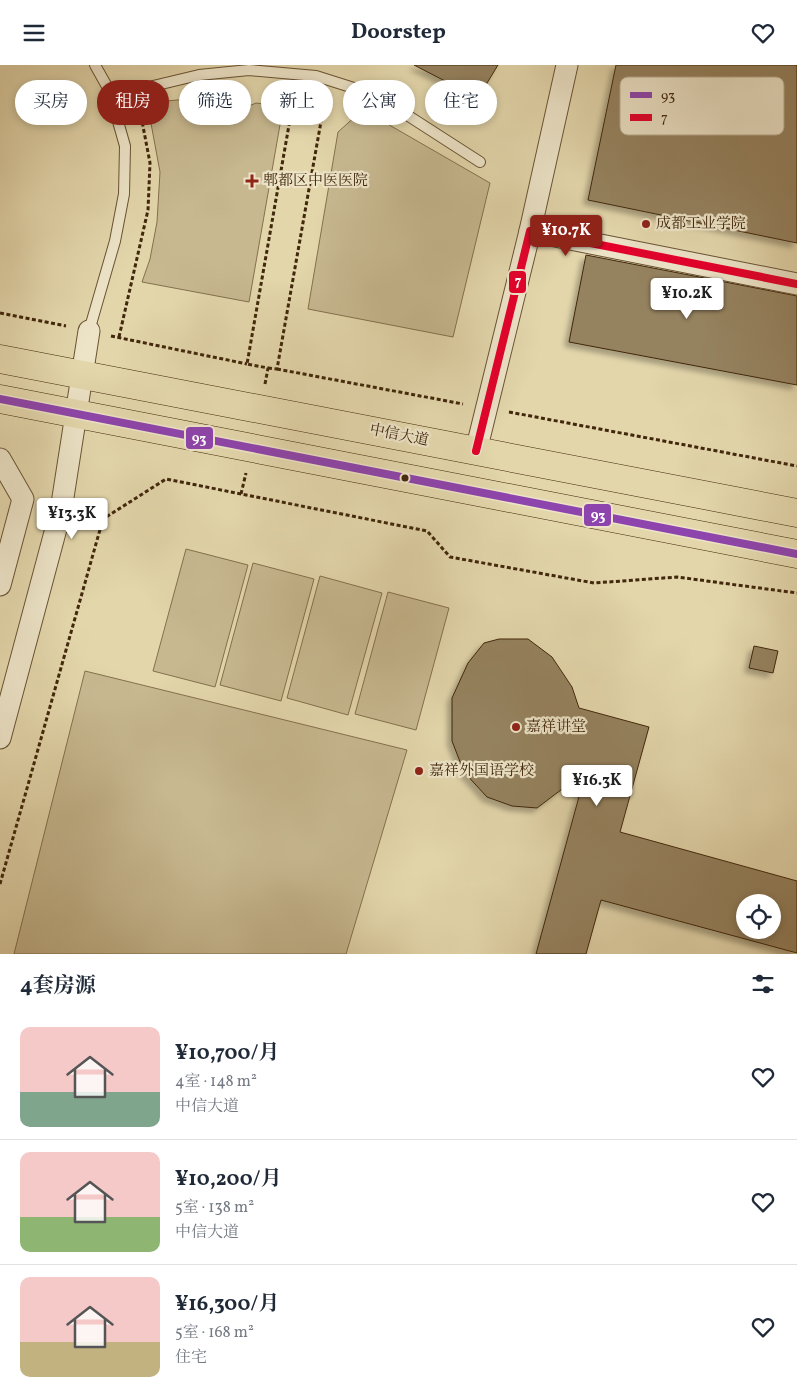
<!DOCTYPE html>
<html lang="zh">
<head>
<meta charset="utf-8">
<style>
  body { margin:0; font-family:Vollkorn,"Noto Serif SC",serif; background:#f6f6f7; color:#1f2937; height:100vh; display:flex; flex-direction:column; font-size:19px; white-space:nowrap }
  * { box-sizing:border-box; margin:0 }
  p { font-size:16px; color:#747a83 }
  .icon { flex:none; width:28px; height:28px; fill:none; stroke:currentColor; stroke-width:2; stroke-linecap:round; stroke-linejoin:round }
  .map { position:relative; height:889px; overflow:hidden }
  .side { display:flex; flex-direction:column; background:#fff; flex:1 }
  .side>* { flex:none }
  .top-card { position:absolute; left:15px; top:15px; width:500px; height:45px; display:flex; gap:10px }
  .controls { position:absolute; left:736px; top:829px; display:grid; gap:10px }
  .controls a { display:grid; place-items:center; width:45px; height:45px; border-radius:50%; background:#fff; box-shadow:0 2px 8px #0003; font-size:25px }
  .price { position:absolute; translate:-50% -42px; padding:0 11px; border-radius:5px; background:#fff; color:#222; font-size:16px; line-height:32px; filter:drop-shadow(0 1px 2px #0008) }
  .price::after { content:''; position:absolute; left:50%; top:30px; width:15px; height:11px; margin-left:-8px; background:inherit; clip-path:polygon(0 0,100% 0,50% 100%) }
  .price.current { background:#8f2418; color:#fff }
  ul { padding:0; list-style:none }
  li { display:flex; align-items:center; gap:15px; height:125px; padding:0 20px }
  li+li { border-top:1px solid #e0e1e3 }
  li span { display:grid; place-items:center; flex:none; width:140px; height:100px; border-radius:10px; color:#555 }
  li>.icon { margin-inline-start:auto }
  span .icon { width:60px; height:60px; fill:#fffc; stroke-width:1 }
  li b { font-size:21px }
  h2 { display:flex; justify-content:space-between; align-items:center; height:60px; padding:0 20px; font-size:21px }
  .pill { padding:0 18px; border-radius:22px; background:#fff; box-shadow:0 2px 8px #0003; font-size:18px; line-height:45px }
  .pill.current { background:#8f2418; color:#fff }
  header { display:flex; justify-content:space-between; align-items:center; height:65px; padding:0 20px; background:#fff; font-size:22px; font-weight:700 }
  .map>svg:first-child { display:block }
  .green { fill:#c7b890; stroke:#84704e }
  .building { fill:#95825f; stroke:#41270c; fill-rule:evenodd; filter:url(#shadow) }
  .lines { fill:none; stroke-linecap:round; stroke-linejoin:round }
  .lane-casing { stroke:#6a5334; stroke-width:12 }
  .street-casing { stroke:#6a5334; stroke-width:23 }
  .primary-casing { stroke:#41270c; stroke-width:29 }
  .path { stroke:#41270c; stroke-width:3; stroke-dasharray:4 2.5; stroke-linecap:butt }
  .lane { stroke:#ede4c8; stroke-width:10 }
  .street { stroke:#ede4c8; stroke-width:21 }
  .primary { stroke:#e3d6ab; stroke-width:28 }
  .bus-1-casing { stroke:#ede4c8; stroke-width:11 }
  .bus-2-casing { stroke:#ede4c8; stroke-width:11 }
  .bus-1 { stroke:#8e44ad; stroke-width:8 }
  .bus-2 { stroke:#e4002b; stroke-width:8 }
  .poi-dot { fill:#8f2418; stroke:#ede4c8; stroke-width:2 }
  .bus-dot { fill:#41270c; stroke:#ede4c8; stroke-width:2 }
  .labels { text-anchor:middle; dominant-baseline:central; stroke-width:4.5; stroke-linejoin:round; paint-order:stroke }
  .poi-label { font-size:15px; fill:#41270c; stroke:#ede4c8; text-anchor:start }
  .street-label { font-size:15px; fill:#41270c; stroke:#ede4c8 }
  .key { fill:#ede4c8; stroke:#b9ab90; stroke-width:1 }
  .key-label { font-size:14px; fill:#41270c }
  .line-badge { stroke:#ede4c8; stroke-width:2 }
  .badge-label { font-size:14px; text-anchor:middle; font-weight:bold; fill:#fff }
</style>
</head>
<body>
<header><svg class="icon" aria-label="menu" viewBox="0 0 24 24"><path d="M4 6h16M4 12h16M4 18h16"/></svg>Doorstep<svg class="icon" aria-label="heart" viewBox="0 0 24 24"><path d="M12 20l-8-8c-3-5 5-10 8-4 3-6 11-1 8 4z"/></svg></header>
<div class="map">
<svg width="797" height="889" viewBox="0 0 797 889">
  <defs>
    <filter id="shadow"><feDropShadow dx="-4.5" dy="4.5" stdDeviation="2.5" flood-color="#0004"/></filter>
  </defs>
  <rect width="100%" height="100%" fill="#e3d6ab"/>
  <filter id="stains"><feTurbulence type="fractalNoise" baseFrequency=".004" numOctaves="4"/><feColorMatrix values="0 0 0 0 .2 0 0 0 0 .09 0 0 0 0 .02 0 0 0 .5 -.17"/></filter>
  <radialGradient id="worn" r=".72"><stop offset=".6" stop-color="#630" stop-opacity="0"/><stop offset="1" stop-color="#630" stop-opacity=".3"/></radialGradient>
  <g class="green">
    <polygon points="188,34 212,56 235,59 242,44 256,38 272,40 281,54 249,237 142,217 150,194 157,157 160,107 150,53 145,38"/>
    <polygon points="358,49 372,50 490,118 453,272 308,244 338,67"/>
    <polygon points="186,484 248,500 215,622 153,606"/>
    <polygon points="253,498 314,514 281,636 220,620"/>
    <polygon points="320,511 382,528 348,650 287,633"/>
    <polygon points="388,527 449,543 416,665 355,649"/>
    <polygon points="85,606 407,685 346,889 14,889"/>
  </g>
  <g class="building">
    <polygon points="414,0 498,0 478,33"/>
    <polygon points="616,0 797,0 797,178 588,135"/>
    <polygon points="586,190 797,231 797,320 569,277"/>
    <path d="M 499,574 L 528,574 L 552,592 L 572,622 L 579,643 L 649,662 L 620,767 L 797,816 L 797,888 L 601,835 L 586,889 L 536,889 L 586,706 L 537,743 L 512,741 L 487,732 L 464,707 L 452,676 L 452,633 L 468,598 L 484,578 ZM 745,838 L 772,838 L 772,865 L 745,865 Z"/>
    <polygon points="754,581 778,586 773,608 749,603"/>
  </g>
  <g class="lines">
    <defs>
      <g id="lane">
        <polyline points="111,31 199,10 249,5 316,11 376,30 480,97"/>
        <polyline points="89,266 115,176 124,129 125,81 109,25 95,0"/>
      </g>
      <g id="street">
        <polyline points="530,166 567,0"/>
        <polyline points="476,386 530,166 797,219"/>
        <polyline points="0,394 23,434 0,520"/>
        <polyline points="0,673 61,445 89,266"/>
      </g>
      <g id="primary">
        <polyline points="0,294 797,448"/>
        <polyline points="0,334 797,489"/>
      </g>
    </defs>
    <use href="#lane" class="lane-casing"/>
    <use href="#street" class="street-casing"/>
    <use href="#primary" class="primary-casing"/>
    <g class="path">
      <polyline points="0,248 66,261"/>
      <polyline points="111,271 247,299"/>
      <polyline points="119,272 148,145 150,98 142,56 137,43"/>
      <polyline points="268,303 277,304 325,34"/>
      <polyline points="277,304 463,339"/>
      <polyline points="265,319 268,303 247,299 295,26"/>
      <polyline points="509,347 797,401"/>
      <polyline points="241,429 246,408"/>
      <polyline points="0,819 103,454 166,414 427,466 450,492 594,518 677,512 797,528"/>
    </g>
    <use href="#lane" class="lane"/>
    <use href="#street" class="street"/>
    <use href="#primary" class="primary"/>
    <defs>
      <polyline id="bus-1" points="0,334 797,489"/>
      <polyline id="bus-2" points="476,386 530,166 797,219"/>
    </defs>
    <use href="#bus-1" class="bus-1-casing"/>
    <use href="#bus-2" class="bus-2-casing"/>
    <use href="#bus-1" class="bus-1"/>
    <use href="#bus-2" class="bus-2"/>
  </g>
  <g class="poi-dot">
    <path d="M249.5 108.5h5v5h5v5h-5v5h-5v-5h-5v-5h5z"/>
    <circle cx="646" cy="159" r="5"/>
    <circle cx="516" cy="662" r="5"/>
    <circle cx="419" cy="706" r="5"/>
  </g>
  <circle class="bus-dot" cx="405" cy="413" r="4.5"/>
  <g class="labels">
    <g class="poi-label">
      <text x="263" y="116">郫都区中医医院</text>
      <text x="656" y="159">成都工业学院</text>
      <text x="526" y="662">嘉祥讲堂</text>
      <text x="429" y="706">嘉祥外国语学校</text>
    </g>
    <g class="street-label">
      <text transform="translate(399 371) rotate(11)">中信大道</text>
    </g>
  </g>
  <rect x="620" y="12" width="164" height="58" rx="8" class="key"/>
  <rect x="630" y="27" width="22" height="6" fill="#8e44ad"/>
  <rect x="630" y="49" width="22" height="7" fill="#e4002b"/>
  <g class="key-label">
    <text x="661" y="35">93</text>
    <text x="661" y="57">7</text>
  </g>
  <g class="line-badge">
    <rect x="508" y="205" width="19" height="24" rx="5" fill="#e4002b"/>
    <rect x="185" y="361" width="29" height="24" rx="5" fill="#8e44ad"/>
    <rect x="583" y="438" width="29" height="24" rx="5" fill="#8e44ad"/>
  </g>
  <g class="badge-label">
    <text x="518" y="221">7</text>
    <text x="199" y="378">93</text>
    <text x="598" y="455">93</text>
  </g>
  <rect width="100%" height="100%" filter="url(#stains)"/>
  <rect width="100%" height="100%" fill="url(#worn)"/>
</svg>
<div class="controls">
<a><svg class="icon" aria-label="locate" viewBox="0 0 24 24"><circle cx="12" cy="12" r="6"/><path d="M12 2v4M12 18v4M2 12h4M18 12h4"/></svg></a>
</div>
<b class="price current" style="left:566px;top:192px">¥10.7K</b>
<b class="price" style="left:687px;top:255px">¥10.2K</b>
<b class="price" style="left:72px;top:475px">¥13.3K</b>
<b class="price" style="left:597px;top:742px">¥16.3K</b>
<div class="top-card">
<a class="pill">买房</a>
<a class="pill current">租房</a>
<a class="pill">筛选</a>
<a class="pill">新上</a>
<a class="pill">公寓</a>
<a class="pill">住宅</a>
</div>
</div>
<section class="side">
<h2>4套房源<svg class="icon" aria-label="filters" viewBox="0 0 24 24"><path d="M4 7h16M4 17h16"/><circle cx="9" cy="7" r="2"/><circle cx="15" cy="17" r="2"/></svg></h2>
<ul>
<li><span style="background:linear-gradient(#f6c9c9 65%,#7fa58c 0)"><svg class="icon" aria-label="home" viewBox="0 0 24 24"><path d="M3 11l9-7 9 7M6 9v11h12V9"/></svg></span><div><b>¥10,700/月</b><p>4室 · 148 m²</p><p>中信大道</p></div><svg class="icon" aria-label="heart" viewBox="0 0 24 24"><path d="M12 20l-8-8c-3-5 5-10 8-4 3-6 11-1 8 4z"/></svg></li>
<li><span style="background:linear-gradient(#f6c9c9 65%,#8fb573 0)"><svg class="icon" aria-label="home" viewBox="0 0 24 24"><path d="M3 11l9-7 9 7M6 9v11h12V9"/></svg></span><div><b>¥10,200/月</b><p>5室 · 138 m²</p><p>中信大道</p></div><svg class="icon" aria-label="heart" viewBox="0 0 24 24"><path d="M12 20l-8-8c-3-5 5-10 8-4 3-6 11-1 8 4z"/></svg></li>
<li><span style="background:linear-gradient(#f6c9c9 65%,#c2b280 0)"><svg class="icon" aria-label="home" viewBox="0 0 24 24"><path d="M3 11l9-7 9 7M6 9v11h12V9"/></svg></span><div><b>¥16,300/月</b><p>5室 · 168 m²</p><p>住宅</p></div><svg class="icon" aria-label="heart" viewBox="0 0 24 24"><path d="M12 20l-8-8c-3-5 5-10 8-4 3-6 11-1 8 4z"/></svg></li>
</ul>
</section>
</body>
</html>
